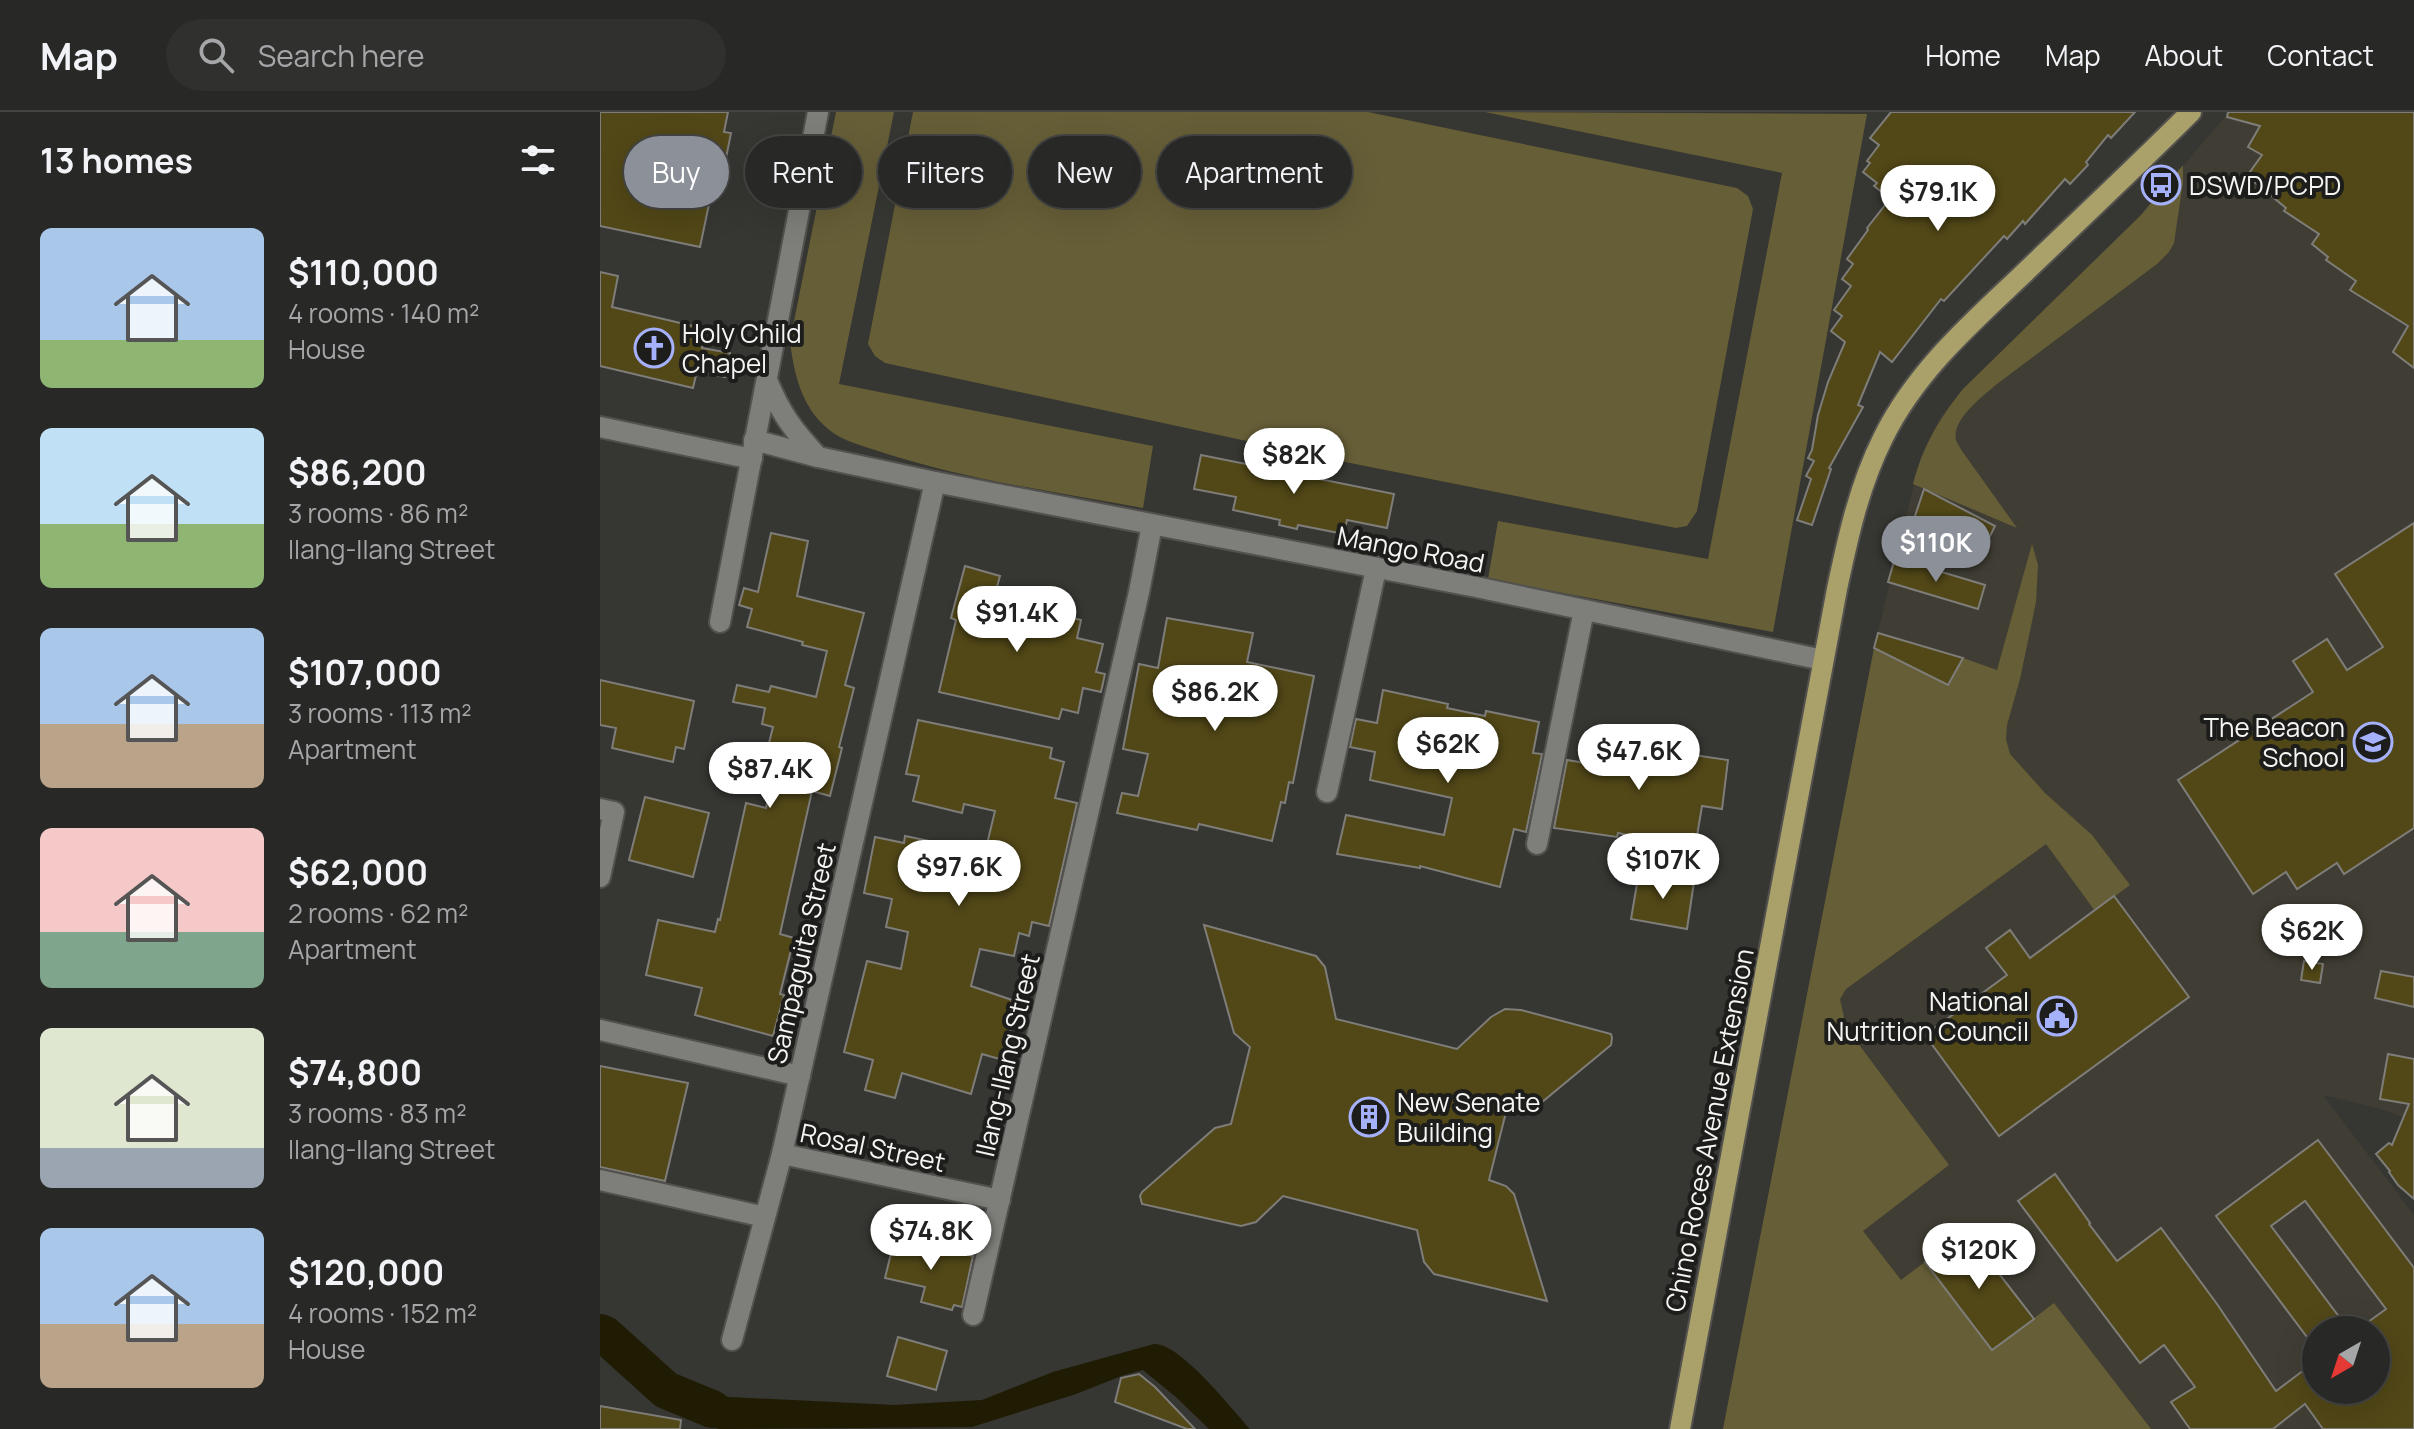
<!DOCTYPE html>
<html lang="en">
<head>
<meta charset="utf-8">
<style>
  body { margin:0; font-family:Manrope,sans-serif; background:#30302e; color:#f1f3f6; height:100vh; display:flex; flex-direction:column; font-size:30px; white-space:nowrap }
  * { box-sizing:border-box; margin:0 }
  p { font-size:26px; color:#a5a6a7 }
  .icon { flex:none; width:44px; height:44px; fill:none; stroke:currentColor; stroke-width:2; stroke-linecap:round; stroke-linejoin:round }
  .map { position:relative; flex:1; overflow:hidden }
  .panel { display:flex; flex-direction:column; background:#282826; width:600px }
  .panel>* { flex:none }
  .hud { position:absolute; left:24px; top:24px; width:760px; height:72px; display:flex; gap:16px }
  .needle { width:52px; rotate:219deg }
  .controls { position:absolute; left:1702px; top:1204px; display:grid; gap:16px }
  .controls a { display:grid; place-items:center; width:88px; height:88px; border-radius:50%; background:#282826; box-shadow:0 8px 32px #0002,0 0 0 2px #444443; font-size:40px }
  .price { position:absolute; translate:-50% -68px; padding:0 18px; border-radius:28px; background:#fff; color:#222; font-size:26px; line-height:52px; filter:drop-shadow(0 2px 4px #0008) }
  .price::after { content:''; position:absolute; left:50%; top:48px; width:24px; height:18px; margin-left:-12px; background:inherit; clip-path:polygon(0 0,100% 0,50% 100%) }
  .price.on { background:#8c9099; color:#fff }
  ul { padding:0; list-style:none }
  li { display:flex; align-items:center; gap:24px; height:200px; padding:0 40px }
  li span { display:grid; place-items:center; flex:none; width:224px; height:160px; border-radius:12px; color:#555 }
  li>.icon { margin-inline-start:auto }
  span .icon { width:96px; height:96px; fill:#fffc; stroke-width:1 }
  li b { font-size:34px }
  h2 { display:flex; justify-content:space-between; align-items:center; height:96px; padding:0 40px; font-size:34px }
  .chip { padding:0 28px; border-radius:36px; background:#282826; box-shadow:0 8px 32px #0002,0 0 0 2px #444443; font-size:28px; line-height:72px }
  .chip.on { background:#8c9099; color:#fff }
  header { display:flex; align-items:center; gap:48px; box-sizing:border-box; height:112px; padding:0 40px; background:#282826; border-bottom:2px solid #444443 }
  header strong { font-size:38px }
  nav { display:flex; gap:44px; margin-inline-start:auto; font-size:28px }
  .search { width:560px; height:72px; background:#30302e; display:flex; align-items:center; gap:20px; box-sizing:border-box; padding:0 28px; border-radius:44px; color:#a5a6a7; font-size:30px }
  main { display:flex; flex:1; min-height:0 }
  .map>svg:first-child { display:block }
  .built { fill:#403e34; fill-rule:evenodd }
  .green { fill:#665e37 }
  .water { fill:#201b03 }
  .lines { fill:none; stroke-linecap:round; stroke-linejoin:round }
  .river { stroke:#201b03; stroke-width:38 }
  .building { fill:#514717; stroke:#7e7d79; stroke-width:2 }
  .minor-casing { stroke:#52514e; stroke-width:24 }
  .major-casing { stroke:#52514e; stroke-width:24 }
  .minor { stroke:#7e7e7a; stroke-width:20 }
  .major { stroke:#aaa06a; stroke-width:20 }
  .labels { text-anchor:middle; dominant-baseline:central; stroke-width:8; stroke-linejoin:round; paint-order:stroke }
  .poi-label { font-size:26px; fill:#f5f5f3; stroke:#1d1d1b; text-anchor:start }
  .street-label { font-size:26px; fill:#f5f5f3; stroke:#1d1d1b }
</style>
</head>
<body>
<header>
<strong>Map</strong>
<div class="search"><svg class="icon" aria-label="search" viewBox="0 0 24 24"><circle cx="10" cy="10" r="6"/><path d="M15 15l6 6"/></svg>Search here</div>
<nav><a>Home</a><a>Map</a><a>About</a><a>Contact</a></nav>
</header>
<main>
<section class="panel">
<h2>13 homes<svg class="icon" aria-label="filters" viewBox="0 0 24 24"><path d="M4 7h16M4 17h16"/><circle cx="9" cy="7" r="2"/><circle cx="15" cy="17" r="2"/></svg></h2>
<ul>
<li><span style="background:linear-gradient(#a9c7e8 70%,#8fb573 0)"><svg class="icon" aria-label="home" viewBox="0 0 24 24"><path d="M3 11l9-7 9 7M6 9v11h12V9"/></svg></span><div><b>$110,000</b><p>4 rooms · 140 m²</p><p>House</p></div></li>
<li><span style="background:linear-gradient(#bfe0f5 60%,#8fb573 0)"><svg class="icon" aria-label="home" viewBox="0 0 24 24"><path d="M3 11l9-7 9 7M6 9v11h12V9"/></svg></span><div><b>$86,200</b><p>3 rooms · 86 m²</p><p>Ilang-Ilang Street</p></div></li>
<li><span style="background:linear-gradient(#a9c7e8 60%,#b9a48a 0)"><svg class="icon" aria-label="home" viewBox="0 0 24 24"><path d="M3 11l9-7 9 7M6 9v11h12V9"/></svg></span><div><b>$107,000</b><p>3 rooms · 113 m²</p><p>Apartment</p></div></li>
<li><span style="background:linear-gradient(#f6c9c9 65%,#7fa58c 0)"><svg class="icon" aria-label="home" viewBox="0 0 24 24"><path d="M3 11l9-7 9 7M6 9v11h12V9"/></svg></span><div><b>$62,000</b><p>2 rooms · 62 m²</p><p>Apartment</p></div></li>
<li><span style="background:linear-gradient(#dfe7d0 75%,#9aa5b1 0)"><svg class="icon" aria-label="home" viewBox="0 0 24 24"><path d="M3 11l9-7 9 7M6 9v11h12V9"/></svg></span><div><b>$74,800</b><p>3 rooms · 83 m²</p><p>Ilang-Ilang Street</p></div></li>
<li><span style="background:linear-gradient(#a9c7e8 60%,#b9a48a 0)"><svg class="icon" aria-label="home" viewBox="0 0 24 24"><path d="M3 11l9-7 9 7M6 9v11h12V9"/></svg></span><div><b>$120,000</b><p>4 rooms · 152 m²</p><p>House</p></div></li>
</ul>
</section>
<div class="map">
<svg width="1814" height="1317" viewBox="0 0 1814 1317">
  <rect width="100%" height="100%" fill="#363632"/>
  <path class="built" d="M 1629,0 L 1814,0 L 1814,1009 L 1777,996 L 1723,983 L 1814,1103 L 1814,1317 L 1123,1317 L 1274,536 L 1321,344 L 1341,304 L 1363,277 L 1541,103 ZM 1716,1218 L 1776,1218 L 1776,1278 L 1716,1278 Z"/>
  <g class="green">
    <path d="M 236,0 L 294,0 L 239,272 L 553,334 L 543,396 C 456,380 368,368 284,341 C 265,334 243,330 228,317 C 201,294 194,262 190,229 Z"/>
    <polygon points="313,0 768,0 1137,76 1148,84 1153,97 1097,399 1087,414 1076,416 730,347 285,251 275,244 268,232"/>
    <polygon points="885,0 1267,2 1173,520 888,467 898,409 1108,447 1182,61"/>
    <path d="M 1583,53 L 1583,70 L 1574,131 L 1569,140 L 1557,152 L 1397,272 C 1384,283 1351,308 1356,328 C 1357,332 1360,335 1362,339 L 1417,416 L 1313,372 C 1323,334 1339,307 1363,277 L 1541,103 Z"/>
    <polygon points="1432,432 1438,453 1436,490 1420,567 1407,613 1406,627 1410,642 1445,681 1492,723 1530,773 1495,799 1446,732 1246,877 1240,887 1245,910 1251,922 1349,1053 1263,1119 1301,1168 1325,1150 1392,1238 1454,1191 1551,1317 1123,1317 1274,536 1348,573 1363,546 1397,558"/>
  </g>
  <path class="water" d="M 554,1232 C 580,1231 631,1296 650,1317 L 609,1317 L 577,1286 L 543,1258 L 524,1263 L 476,1282 L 372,1315 L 120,1317 L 107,1314 L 57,1289 L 77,1265 L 111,1281 L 129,1285 L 294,1293 L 382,1288 L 453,1260 Z"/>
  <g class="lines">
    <polyline class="river" points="0,1221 5,1223 66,1278 112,1297"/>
  </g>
  <g class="building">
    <polygon points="0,0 128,0 124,20 131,21 123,61 116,59 100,135 0,114"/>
    <polygon points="1291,0 1535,0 1511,26 1508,23 1486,50 1488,53 1470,72 1465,67 1425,112 1423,109 1407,127 1404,124 1344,189 1341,187 1292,250 1280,240 1258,293 1263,295 1229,356 1231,357 1212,413 1197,408 1211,367 1206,364 1214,349 1208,346 1212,338 1218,303 1228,270 1245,230 1231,219 1242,204 1234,198 1251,174 1242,167 1253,152 1247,147 1268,118 1267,116 1289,88 1287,87 1288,85 1274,74 1277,71 1263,60 1270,51 1267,49 1279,33 1270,26"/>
    <polygon points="1628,0 1814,0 1814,256 1793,240 1808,214 1750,178 1756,169 1726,148 1728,145 1712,132 1719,122 1684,99 1686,96 1647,64 1662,43 1648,35 1660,14 1627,5"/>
    <polygon points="0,160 18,164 12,195 106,217 102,236 130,241 125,265 97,259 93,276 0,254"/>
    <polygon points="601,343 794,382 787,416 747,408 744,422 698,413 697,417 679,413 680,408 633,398 636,385 594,377"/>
    <polygon points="1324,377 1395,414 1381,442 1322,417 1315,404"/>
    <polygon points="1814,411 1814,716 1744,762 1737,751 1697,777 1686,760 1653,782 1578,668 1713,580 1693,549 1727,527 1747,558 1783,535 1735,462"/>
    <polygon points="171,421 208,429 197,484 264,501 245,573 254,576 239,635 242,636 230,684 212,679 180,822 194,826 180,882 184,883 173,924 95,903 102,876 46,863 58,808 115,820 118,807 120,808 146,691 166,696 178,650 165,647 173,615 162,612 165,596 133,590 137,573 169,580 171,574 216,585 227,539 202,533 203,530 147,515 152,497 139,493 144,476 158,480"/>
    <polygon points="1295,446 1385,473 1378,497 1288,470"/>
    <polygon points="365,454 400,464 392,493 426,502 428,495 481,508 477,526 503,532 496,560 505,562 501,580 483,576 478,601 462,597 459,607 339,580 356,508 351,506"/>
    <polygon points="567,506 653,521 647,550 714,564 693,671 689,670 685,691 681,690 672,729 599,712 597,718 517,701 522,681 538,684 548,642 523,637 539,552 558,556"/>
    <polygon points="1278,521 1363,546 1348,573 1274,536"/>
    <polygon points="0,568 94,589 84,637 76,635 73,650 12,636 16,616 0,613"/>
    <polygon points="783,578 848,592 847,596 885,604 886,599 939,610 933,641 942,642 926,720 914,717 900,775 820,754 820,756 737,742 746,703 844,723 852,686 770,668 775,640 750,635 756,607 777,611"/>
    <polygon points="318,608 452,636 450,646 464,650 455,686 477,691 449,814 432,810 429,824 419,821 414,844 380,837 371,874 412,888 408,902 414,903 403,948 382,942 371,982 302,961 295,986 265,978 273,948 244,940 267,849 301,857 308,820 286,815 292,787 264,781 275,725 304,731 305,724 373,738 374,729 387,732 395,699 364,692 362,701 313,689 319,664 306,662"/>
    <polygon points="991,619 1047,630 1046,636 1128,648 1122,697 1102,694 1095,736 1050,730 1051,728 1018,721 1017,725 954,716 967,648 985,651"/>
    <polygon points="45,685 109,701 93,765 29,748"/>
    <polygon points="1039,760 1094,770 1087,817 1031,807"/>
    <polygon points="1514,784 1589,885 1399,1024 1325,923 1407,863 1386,836 1410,818 1430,846"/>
    <polygon points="604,813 716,844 725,855 736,907 857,937 891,905 905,897 921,898 1011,922 1012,926 1011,933 936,995 926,998 907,996 889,1068 906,1074 914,1082 947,1189 834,1162 824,1150 817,1118 683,1084 656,1110 641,1114 542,1092 540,1084 542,1080 615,1016 631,1012 650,935 634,921"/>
    <polygon points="1704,849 1723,852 1720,871 1701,868"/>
    <polygon points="1781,859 1814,865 1814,895 1775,886"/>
    <polygon points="1788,942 1814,947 1814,1087 1798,1073 1789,1060 1790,1059 1776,1042 1789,1031 1792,1033 1809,992 1780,987"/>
    <polygon points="0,954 88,971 65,1069 0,1055"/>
    <polygon points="1718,1028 1814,1156 1814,1317 1723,1317 1705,1292 1673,1317 1590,1317 1571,1290 1595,1275 1564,1233 1540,1251 1418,1089 1455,1062 1490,1111 1489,1112 1517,1149 1561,1116 1617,1192 1676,1279 1716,1249 1716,1278 1776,1278 1776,1218 1757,1218 1786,1197 1705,1089 1671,1114 1749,1218 1716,1218 1716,1237 1616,1104"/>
    <polygon points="1366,1119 1434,1207 1392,1238 1325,1150"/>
    <polygon points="295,1125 373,1144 362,1195 354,1193 352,1198 321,1190 325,1175 285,1166"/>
    <polygon points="298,1225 347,1239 336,1278 287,1264"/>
    <polygon points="539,1262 555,1275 595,1317 587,1317 515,1290 521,1266"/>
    <polygon points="0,1294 81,1308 80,1317 0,1317"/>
  </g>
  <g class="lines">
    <defs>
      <g id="minor">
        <path d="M 167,268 C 181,302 193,318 218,345"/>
        <polyline points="0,315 152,347"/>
        <polyline points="154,328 218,345 335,370 876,475 1223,548"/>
        <polyline points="120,510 218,0"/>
        <polyline points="727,680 776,457"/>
        <polyline points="0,697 14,700 0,765"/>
        <polyline points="937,732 984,498"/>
        <polyline points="0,918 200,964"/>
        <polyline points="182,1042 400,1088"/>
        <polyline points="0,1068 165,1105"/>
        <polyline points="373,1203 539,480 552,413"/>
        <polyline points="132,1228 182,1042 335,370"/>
      </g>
      <path id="major" d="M 1080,1317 L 1237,477 C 1248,425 1259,374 1283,326 C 1315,261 1368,214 1420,165 C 1477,110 1535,56 1591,0"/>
    </defs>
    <use href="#minor" class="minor-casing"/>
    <use href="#major" class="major-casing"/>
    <use href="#minor" class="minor"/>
    <use href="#major" class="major"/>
  </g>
  <defs>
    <symbol id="bus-ring" viewBox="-11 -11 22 22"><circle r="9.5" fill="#1d1d1b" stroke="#a6b1fc" stroke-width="1.5"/><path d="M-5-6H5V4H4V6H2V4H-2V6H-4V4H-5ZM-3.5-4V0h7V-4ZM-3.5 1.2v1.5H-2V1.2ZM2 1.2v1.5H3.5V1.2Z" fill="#a6b1fc"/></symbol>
    <symbol id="church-ring" viewBox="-11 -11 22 22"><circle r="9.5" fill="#1d1d1b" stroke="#a6b1fc" stroke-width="1.5"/><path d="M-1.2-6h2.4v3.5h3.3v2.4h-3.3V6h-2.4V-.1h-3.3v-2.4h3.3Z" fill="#a6b1fc"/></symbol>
    <symbol id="school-ring" viewBox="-11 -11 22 22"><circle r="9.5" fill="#1d1d1b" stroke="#a6b1fc" stroke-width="1.5"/><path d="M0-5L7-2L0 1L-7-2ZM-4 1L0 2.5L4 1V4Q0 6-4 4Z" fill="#a6b1fc"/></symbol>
    <symbol id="civic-ring" viewBox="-11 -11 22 22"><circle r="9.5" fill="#1d1d1b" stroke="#a6b1fc" stroke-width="1.5"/><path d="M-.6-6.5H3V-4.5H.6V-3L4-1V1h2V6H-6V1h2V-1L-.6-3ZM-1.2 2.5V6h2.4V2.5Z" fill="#a6b1fc"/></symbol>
    <symbol id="building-ring" viewBox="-11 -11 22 22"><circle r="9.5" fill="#1d1d1b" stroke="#a6b1fc" stroke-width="1.5"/><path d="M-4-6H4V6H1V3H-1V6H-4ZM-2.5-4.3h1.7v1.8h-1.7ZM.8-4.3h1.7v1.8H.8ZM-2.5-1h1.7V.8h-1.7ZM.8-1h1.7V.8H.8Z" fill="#a6b1fc"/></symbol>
  </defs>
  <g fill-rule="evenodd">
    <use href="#bus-ring" x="1539" y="51" width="44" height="44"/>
    <use href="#church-ring" x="32" y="214" width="44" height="44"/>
    <use href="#school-ring" x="1751" y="608" width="44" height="44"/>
    <use href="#civic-ring" x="1435" y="882" width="44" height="44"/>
    <use href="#building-ring" x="747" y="983" width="44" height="44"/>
  </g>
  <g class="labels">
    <g class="poi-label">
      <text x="1589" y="73">DSWD/PCPD</text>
      <text x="82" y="221">Holy Child<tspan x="82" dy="30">Chapel</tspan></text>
      <text x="1745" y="615" text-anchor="end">The Beacon<tspan x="1745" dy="30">School</tspan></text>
      <text x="1429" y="889" text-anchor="end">National<tspan x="1429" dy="30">Nutrition Council</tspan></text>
      <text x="797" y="990">New Senate<tspan x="797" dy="30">Building</tspan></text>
    </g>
    <g class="street-label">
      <text transform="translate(811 437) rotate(11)">Mango Road</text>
      <text transform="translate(201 841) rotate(-77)">Sampaguita Street</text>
      <text transform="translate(407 943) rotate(-77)">Ilang-Ilang Street</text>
      <text transform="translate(1109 1018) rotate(-79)">Chino Roces Avenue Extension</text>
      <text transform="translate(273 1035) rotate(12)">Rosal Street</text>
    </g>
  </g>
</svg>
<div class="controls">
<a><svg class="needle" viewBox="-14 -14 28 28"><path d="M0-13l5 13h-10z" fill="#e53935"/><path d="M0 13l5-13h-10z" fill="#a5a6a7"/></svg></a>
</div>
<b class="price" style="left:1338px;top:121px">$79.1K</b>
<b class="price" style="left:694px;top:384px">$82K</b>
<b class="price on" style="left:1336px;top:472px">$110K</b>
<b class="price" style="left:417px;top:542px">$91.4K</b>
<b class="price" style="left:615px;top:621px">$86.2K</b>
<b class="price" style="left:848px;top:673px">$62K</b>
<b class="price" style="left:1039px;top:680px">$47.6K</b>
<b class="price" style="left:170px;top:698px">$87.4K</b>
<b class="price" style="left:1063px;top:789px">$107K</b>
<b class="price" style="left:359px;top:796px">$97.6K</b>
<b class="price" style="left:1712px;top:860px">$62K</b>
<b class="price" style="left:331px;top:1160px">$74.8K</b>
<b class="price" style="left:1379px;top:1179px">$120K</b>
<div class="hud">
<a class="chip on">Buy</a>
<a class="chip">Rent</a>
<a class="chip">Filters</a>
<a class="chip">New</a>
<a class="chip">Apartment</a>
</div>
</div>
</main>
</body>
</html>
